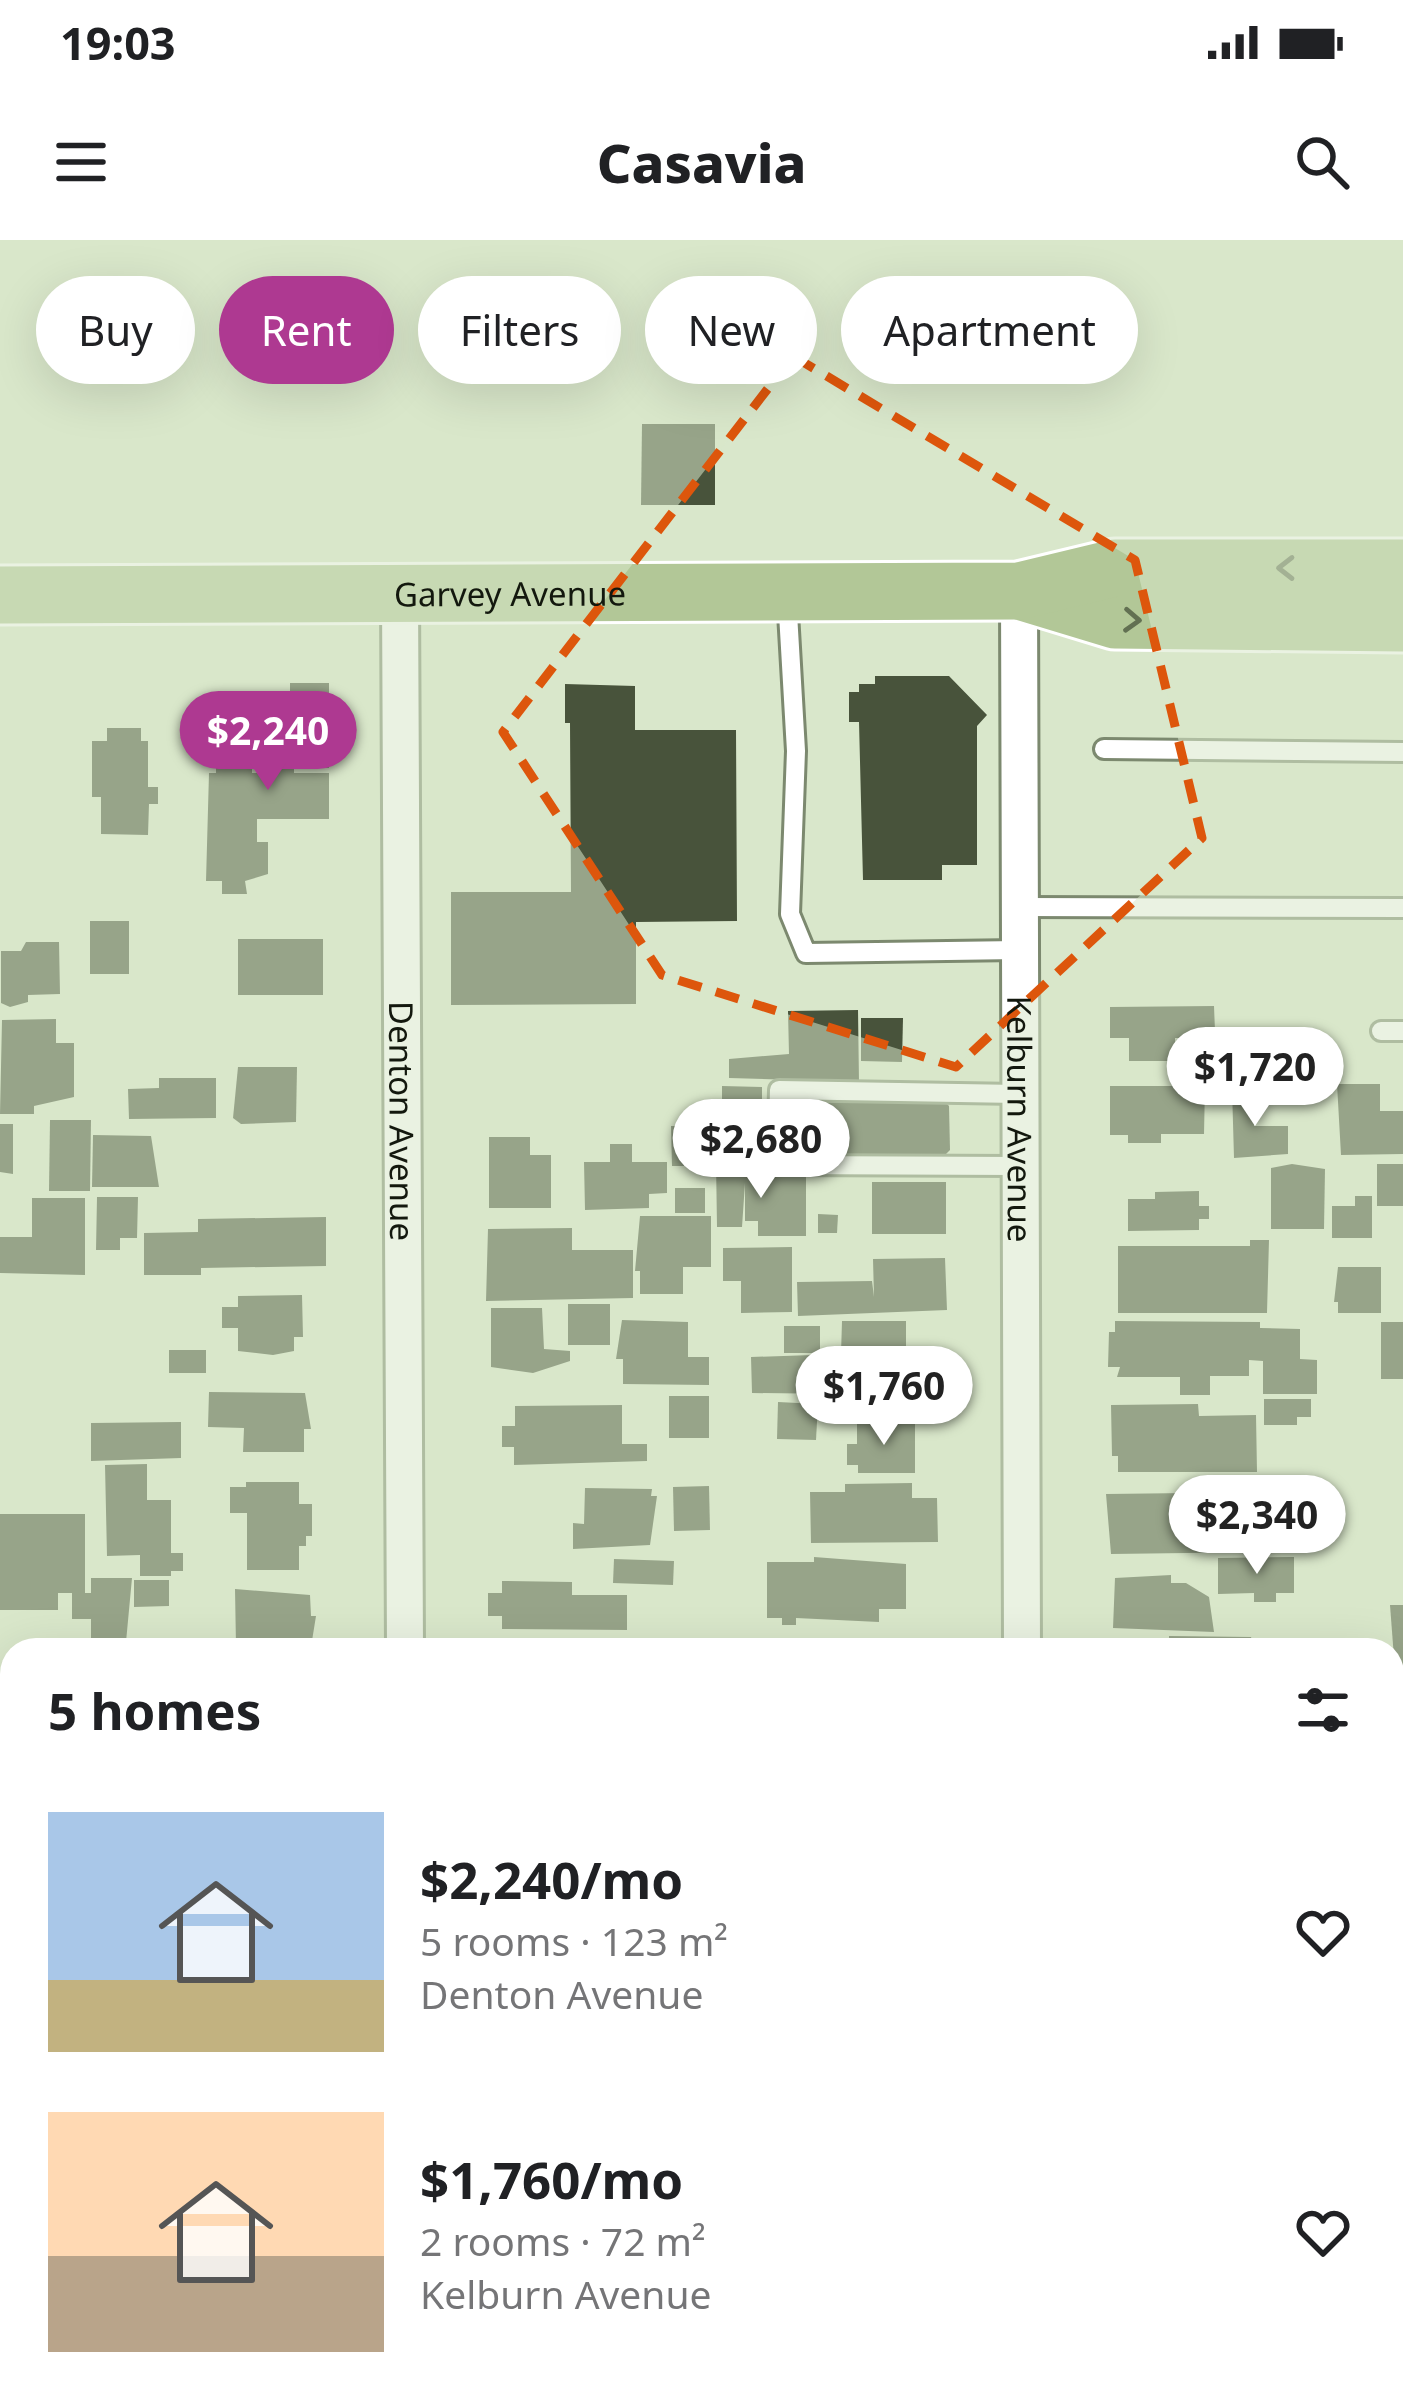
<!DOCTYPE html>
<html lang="en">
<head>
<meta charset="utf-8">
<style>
  body { margin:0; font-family:"Noto Sans",sans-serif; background:#f6f6f6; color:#202124; height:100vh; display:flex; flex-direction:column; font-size:45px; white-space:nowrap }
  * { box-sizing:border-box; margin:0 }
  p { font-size:39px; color:#757577 }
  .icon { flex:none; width:66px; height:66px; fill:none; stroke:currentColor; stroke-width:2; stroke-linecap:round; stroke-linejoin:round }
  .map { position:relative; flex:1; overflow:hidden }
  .sheet { position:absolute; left:0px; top:1398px; width:1404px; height:771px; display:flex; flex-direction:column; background:#fff; border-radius:36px 36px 0 0; box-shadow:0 12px 48px #0002 }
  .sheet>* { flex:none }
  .banner { position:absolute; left:36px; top:36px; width:1332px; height:108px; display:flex; gap:24px }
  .price { position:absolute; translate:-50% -102px; padding:0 27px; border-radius:42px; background:#fff; color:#222; font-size:39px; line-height:78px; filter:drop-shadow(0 3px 6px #0008) }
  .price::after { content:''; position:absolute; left:50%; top:72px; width:36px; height:27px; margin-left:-18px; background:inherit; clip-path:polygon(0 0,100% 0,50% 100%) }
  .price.active { background:#ae3991; color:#fff }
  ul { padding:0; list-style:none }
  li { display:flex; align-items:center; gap:36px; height:300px; padding:0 48px }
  li span { display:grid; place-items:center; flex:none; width:336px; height:240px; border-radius:0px; color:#555 }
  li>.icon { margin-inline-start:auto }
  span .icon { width:144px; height:144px; fill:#fffc; stroke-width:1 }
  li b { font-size:51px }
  h2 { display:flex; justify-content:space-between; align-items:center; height:144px; padding:0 48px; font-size:51px }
  .chip { padding:0 42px; border-radius:54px; background:#fff; box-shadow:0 12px 48px #0002; font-size:42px; line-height:108px }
  .chip.active { background:#ae3991; color:#fff }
  .status { display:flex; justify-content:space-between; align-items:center; height:84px; padding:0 60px; background:#fff; direction:ltr }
  .status svg { height:33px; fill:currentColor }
  header { display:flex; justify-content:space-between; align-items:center; height:156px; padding:0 48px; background:#fff; font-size:54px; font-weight:800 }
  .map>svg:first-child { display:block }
  .building { fill:#48533b }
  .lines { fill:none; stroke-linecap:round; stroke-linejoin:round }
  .service-casing { stroke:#7c896f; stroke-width:24 }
  .minor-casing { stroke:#7c896f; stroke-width:42 }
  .primary-casing { stroke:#fff; stroke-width:63 }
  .service { stroke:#fff; stroke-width:18 }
  .minor { stroke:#fff; stroke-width:36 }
  .primary { stroke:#b2c797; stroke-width:57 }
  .oneway { stroke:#627052 }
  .marked { fill:none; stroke:#dd560c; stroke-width:9; stroke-dasharray:24 15; stroke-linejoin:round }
  .labels { text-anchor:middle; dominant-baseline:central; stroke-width:12; stroke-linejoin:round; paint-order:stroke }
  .street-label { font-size:33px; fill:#13180e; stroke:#d9e7cb }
</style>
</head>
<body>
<div class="status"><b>19:03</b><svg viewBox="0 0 49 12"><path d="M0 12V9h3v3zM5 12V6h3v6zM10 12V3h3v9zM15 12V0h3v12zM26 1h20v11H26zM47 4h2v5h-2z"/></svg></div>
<header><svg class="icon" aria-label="menu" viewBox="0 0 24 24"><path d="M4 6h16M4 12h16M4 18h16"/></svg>Casavia<svg class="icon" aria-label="search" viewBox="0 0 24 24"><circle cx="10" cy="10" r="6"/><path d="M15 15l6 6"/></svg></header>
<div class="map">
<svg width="1403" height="2167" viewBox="0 0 1403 2167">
  <rect width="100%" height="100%" fill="#d9e7cb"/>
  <g class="building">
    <polygon points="642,184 715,184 715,265 641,265"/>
    <polygon points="875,436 949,436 987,475 977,486 977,625 942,625 942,640 863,640 859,482 849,482 849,452 859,452 859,444 875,444"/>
    <polygon points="290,443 329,443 329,528 294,528 294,533 329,533 329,579 257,579 257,602 268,602 268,634 245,641 247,654 222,654 222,641 206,641 209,533 216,533 216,518 252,518 252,533 258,533 258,518 290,518"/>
    <polygon points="565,444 635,446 635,490 736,490 737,681 636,682 636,764 451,765 451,652 571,652 570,483 565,483"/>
    <polygon points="107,488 141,488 141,501 148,501 148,547 158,547 158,564 149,564 148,595 101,594 101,557 92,557 92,501 107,501"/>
    <rect x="90" y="681" width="39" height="53"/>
    <rect x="238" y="699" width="85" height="56"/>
    <polygon points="26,702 59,702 60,754 28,755 28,762 10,767 1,763 1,711 21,711"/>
    <polygon points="1214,766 1215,791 1202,791 1202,798 1175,798 1175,821 1129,821 1129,798 1110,798 1110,767"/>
    <polygon points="858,770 859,842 729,838 729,819 789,814 788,771"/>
    <polygon points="861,778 903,778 902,822 861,821"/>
    <polygon points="56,779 56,803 74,803 74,857 34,866 34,874 0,874 2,780"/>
    <polygon points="1191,805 1237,806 1237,838 1191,837"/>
    <polygon points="238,827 297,827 296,882 241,884 233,878"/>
    <polygon points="159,838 216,838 216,878 129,879 128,849 159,848"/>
    <polygon points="1337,844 1380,844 1380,871 1403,871 1403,914 1341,915"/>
    <polygon points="722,846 762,847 762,906 722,906"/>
    <polygon points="1110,846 1205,846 1204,894 1161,894 1161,903 1128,903 1128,895 1110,895"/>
    <polygon points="1232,848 1256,849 1254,886 1288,886 1288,914 1234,918"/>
    <polygon points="944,861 949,866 950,910 945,915 806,917 806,863"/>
    <polygon points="50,880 91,880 90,951 49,951"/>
    <polygon points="0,884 13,884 13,934 0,932"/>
    <polygon points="671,886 711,886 711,926 672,926"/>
    <polygon points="93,895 151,896 159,947 92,947"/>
    <polygon points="489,897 530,897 530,915 551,915 551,968 489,968"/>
    <polygon points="610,904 632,904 632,922 667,922 667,953 649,954 649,968 585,970 584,922 610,922"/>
    <polygon points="716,922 750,922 750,937 806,937 806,996 758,996 758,981 745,981 745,943 742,987 717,987"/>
    <polygon points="1292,924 1325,929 1324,989 1271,989 1271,928"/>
    <rect x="1377" y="924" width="26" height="42"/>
    <rect x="872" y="942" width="74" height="52"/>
    <rect x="675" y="948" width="30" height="25"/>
    <polygon points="1199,951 1199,966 1209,966 1209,979 1199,979 1199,990 1128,991 1128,959 1155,959 1155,952"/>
    <polygon points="1355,956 1372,956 1372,998 1332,998 1332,966 1355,966"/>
    <polygon points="97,957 138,957 137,998 120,998 120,1010 96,1010"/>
    <polygon points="32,958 85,958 85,1035 0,1033 0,997 32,997"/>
    <polygon points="818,974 838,975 837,993 818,993"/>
    <polygon points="640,976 711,976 711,1027 683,1027 683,1054 640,1054 640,1031 635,1031"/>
    <polygon points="326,977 326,1026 201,1028 201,1035 144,1035 144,993 198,992 198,979"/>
    <polygon points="572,988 572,1010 633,1010 633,1058 486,1061 488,989"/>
    <polygon points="1250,1000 1269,1000 1267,1073 1118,1073 1118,1006 1250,1006"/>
    <polygon points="792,1007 792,1072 741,1073 741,1041 723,1041 723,1008"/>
    <polygon points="945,1018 947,1070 798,1076 797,1042 872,1041 874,1057 873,1019"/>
    <polygon points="1338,1027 1381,1027 1381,1073 1338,1073 1338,1062 1334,1062"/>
    <polygon points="302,1055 303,1097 294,1097 294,1111 273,1115 238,1111 238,1088 222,1088 222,1067 238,1067 238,1056"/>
    <rect x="568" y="1064" width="42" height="41"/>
    <polygon points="491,1068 542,1068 544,1109 570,1111 570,1121 533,1133 491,1127"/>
    <polygon points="622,1080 688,1082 688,1117 709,1117 709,1145 623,1144 623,1119 616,1119"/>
    <polygon points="842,1081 906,1081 906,1107 915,1106 915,1155 752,1153 751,1117 841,1114"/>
    <polygon points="1115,1081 1260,1082 1260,1088 1300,1089 1300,1119 1317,1120 1317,1154 1263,1154 1263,1121 1249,1120 1249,1136 1210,1136 1210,1155 1180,1155 1180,1137 1117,1137 1120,1127 1108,1127 1109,1092 1115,1092"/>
    <rect x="1381" y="1082" width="22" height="57"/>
    <rect x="784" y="1086" width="36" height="27"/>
    <rect x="169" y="1110" width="37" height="23"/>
    <polygon points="209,1152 305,1153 311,1189 304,1189 304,1212 243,1212 244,1188 208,1187"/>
    <rect x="669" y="1156" width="40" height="42"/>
    <polygon points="1264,1159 1311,1159 1311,1177 1297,1177 1297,1185 1264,1185"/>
    <polygon points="778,1162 818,1164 816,1200 777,1199"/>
    <polygon points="1198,1164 1199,1176 1256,1175 1257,1232 1118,1232 1118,1216 1112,1216 1111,1165"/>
    <polygon points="622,1165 622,1204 647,1204 647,1221 514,1225 514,1207 502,1207 502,1186 515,1186 515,1166"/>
    <polygon points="181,1182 181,1218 91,1221 91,1183"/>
    <polygon points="857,1182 915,1182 915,1233 858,1233 858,1225 847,1225 847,1204 857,1204"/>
    <polygon points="147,1224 147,1260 171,1260 171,1313 183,1313 183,1331 171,1331 171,1336 140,1336 140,1315 107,1316 105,1225"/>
    <polygon points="1224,1239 1282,1239 1282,1265 1269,1265 1264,1312 1111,1314 1106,1254 1188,1253 1188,1265 1222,1265 1223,1303"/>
    <polygon points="1286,1240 1326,1241 1325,1294 1286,1294"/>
    <polygon points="246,1242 299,1242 299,1264 312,1264 312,1296 306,1296 306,1306 299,1306 299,1330 247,1330 247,1273 230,1273 230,1247 246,1247"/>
    <polygon points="912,1243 912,1258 937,1258 938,1302 811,1303 810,1252 845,1252 845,1244"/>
    <polygon points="709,1246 710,1290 674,1291 673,1247"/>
    <polygon points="585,1248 652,1249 651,1256 657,1256 650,1305 573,1309 573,1283 584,1284"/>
    <polygon points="0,1274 85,1274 85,1353 91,1353 91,1338 132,1338 126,1402 91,1402 91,1379 72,1379 72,1353 58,1353 58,1370 0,1370"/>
    <polygon points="814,1317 906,1324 906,1369 879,1369 879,1382 796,1378 796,1385 782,1385 782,1378 767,1378 767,1322 814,1322"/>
    <polygon points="1294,1317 1294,1353 1276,1353 1276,1362 1254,1362 1254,1353 1218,1354 1218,1318"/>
    <polygon points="614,1319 674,1321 673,1345 613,1343"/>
    <polygon points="1171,1335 1171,1343 1186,1343 1209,1357 1214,1392 1113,1388 1115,1338"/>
    <polygon points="134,1340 169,1340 169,1366 134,1367"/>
    <polygon points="502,1341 572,1342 572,1355 627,1355 627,1390 502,1389 502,1376 488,1376 488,1353 502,1353"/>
    <polygon points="235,1349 310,1355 311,1376 316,1376 311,1407 236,1406"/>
    <polygon points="1390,1365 1403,1365 1403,1431 1395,1431"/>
    <polygon points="1169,1396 1251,1397 1255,1410 1102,1410 1102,1403 1169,1402"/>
    <rect x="670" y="1398" width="42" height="12"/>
    <polygon points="728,1402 862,1403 862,1410 728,1410"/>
    <rect x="1392" y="1481" width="11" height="67"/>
    <rect x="0" y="1497" width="12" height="61"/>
    <rect x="0" y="1596" width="12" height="61"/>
    <rect x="1392" y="1599" width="7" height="66"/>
    <polygon points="1392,1686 1403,1686 1403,1772 1392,1776"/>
    <polygon points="12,1689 12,1757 0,1757 0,1690"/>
    <rect x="0" y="1765" width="12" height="36"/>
    <polygon points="1392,1829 1403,1829 1403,1861 1392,1862"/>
    <polygon points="0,1849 12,1850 12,1869 0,1868"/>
    <rect x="1392" y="1886" width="11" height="58"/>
    <rect x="2" y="1945" width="10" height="67"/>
    <rect x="1392" y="1958" width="11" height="66"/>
    <polygon points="1392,2044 1403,2045 1403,2167 1357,2167 1357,2157 1392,2157"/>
    <rect x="0" y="2048" width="12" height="54"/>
    <polygon points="248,2157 331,2157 331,2164 248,2163"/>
    <rect x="468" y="2157" width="61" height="10"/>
    <rect x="533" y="2157" width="112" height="10"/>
    <rect x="672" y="2157" width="67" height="10"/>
    <rect x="759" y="2157" width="67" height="10"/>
    <rect x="860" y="2157" width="59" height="10"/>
    <rect x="925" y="2157" width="42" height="10"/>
    <rect x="1101" y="2157" width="66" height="10"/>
    <rect x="1195" y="2157" width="73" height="10"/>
    <polygon points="1292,2157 1339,2157 1338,2167 1292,2167"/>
  </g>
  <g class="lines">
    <defs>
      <g id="service">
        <polyline points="787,356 796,511 790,674 806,713 1020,710"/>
        <polyline points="1104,509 1403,512"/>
        <polyline points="1020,667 1403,668"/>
        <polyline points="1381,791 1403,791"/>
        <polyline points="1018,854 779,850 777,925 1020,926"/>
        <polyline points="0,1829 12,1829"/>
        <polyline points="0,2021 12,2021"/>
      </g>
      <g id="minor">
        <path id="s1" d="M 1019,351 L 1022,1410"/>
        <path id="s2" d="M 400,353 L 405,1410"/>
        <polyline points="409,2157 409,2167"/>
        <polyline points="1024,2157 1024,2167"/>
      </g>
      <g id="primary">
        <polyline points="1023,352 1115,380 1403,383"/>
        <path id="s3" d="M 0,355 L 1019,351 L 1115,328 L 1403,328"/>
      </g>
    </defs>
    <use href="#service" class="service-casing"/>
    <use href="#minor" class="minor-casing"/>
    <use href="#primary" class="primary-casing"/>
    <use href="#service" class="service"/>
    <use href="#minor" class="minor"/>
    <use href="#primary" class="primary"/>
  </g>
  <defs><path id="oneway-chevron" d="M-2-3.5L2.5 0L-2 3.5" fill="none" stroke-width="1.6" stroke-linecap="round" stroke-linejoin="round" transform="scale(3)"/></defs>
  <g class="oneway">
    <use href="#oneway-chevron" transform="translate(1286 328) rotate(180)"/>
    <use href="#oneway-chevron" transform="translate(1132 380) rotate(3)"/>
  </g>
  <path d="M0 0H1403V2167H0ZM 793,116 L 1135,320 L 1202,598 L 956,827 L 662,735 L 503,492 Z" fill="#d9e7cb" fill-opacity=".55" fill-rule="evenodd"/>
  <path class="marked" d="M 793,116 L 1135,320 L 1202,598 L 956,827 L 662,735 L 503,492 Z"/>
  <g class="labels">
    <g class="street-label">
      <text stroke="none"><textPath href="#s3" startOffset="510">Garvey Avenue</textPath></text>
      <text stroke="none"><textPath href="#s1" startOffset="528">Kelburn Avenue</textPath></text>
      <text stroke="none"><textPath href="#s2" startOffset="528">Denton Avenue</textPath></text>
    </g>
  </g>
</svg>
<b class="price active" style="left:268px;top:553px">$2,240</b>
<b class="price" style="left:1255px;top:889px">$1,720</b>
<b class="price" style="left:761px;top:961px">$2,680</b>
<b class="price" style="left:884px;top:1208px">$1,760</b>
<b class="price" style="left:1257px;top:1337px">$2,340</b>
<div class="banner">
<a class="chip">Buy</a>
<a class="chip active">Rent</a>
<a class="chip">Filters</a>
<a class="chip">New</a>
<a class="chip">Apartment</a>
</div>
<section class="sheet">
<h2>5 homes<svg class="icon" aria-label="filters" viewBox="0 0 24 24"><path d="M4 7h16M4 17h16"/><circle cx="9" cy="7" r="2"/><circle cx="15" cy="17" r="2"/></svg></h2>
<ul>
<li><span style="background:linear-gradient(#a9c7e8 70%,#c2b280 0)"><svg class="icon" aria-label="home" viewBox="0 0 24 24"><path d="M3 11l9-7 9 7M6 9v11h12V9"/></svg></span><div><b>$2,240/mo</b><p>5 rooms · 123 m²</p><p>Denton Avenue</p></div><svg class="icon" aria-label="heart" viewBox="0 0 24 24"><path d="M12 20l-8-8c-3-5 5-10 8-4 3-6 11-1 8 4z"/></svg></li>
<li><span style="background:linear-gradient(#ffd9b3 60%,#b9a48a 0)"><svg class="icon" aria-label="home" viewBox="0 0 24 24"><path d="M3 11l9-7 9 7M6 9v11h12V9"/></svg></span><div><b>$1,760/mo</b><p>2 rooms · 72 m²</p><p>Kelburn Avenue</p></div><svg class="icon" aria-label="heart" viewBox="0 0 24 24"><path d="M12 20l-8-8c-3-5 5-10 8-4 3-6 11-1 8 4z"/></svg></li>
</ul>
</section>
</div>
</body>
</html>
